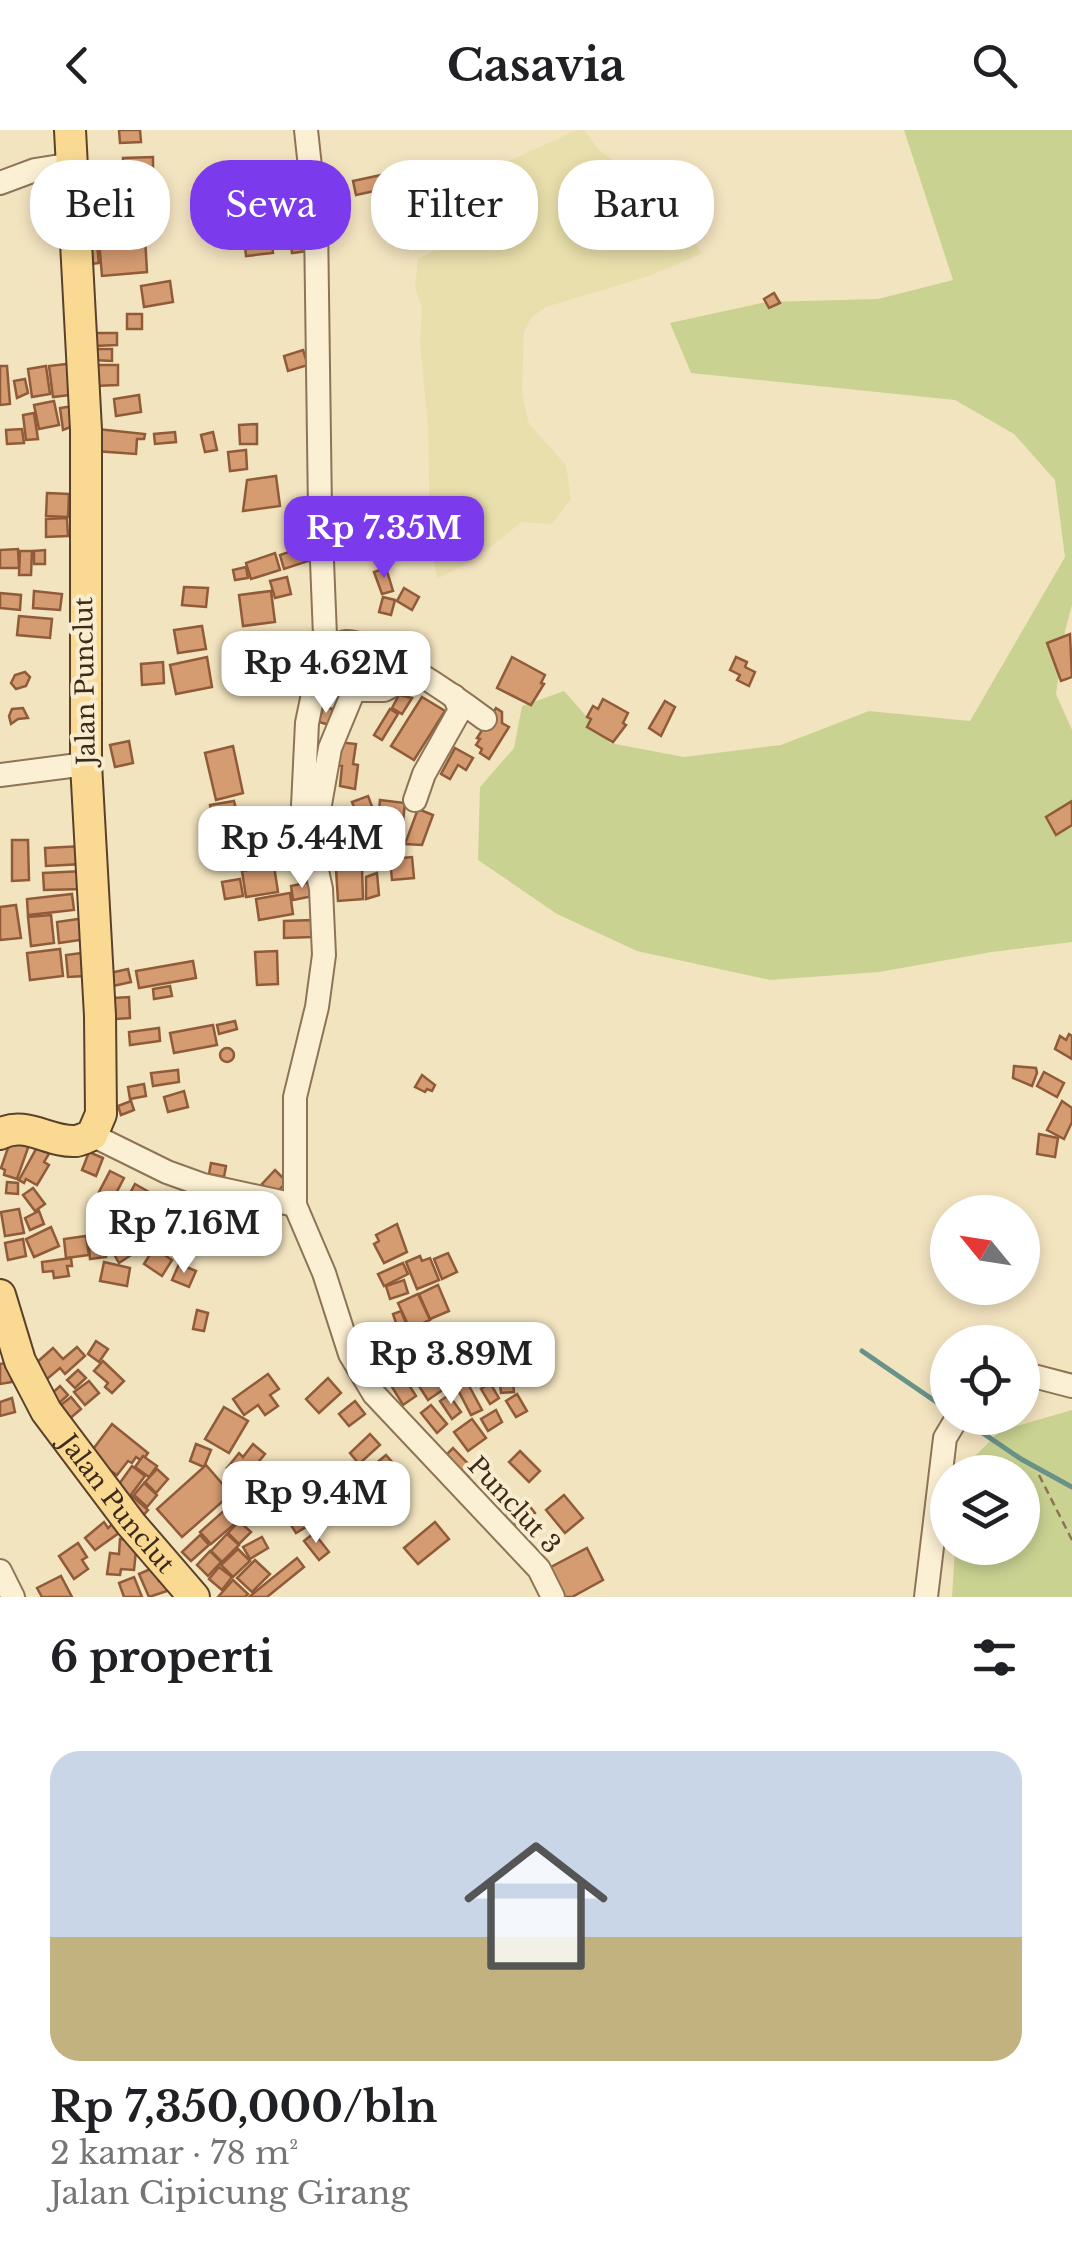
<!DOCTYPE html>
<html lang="id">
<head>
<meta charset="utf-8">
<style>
  body { margin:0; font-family:"Libre Baskerville",serif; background:#f2f2f2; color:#202124; height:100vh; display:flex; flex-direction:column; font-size:38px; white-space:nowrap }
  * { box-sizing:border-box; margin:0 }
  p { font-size:32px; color:#757577 }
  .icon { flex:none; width:55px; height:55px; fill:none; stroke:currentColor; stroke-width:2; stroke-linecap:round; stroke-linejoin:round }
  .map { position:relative; height:1467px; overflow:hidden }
  .drawer { display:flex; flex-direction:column; background:#fff; flex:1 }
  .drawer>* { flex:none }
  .top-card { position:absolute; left:30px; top:30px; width:1012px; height:90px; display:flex; gap:20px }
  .needle { width:65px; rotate:300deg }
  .tools { position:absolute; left:930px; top:1065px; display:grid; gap:20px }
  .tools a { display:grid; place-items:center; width:110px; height:110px; border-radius:50%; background:#fff; box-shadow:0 5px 15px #0003; font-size:50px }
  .price { position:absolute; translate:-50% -85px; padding:0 22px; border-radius:20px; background:#fff; color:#222; font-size:32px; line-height:65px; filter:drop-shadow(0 2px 5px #0008) }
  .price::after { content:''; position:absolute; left:50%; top:60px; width:30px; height:22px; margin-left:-15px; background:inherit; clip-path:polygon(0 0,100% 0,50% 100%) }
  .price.current { background:#7c3aed; color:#fff }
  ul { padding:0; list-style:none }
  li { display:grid; align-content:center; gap:20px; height:530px; padding:0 50px }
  li span { display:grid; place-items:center; height:310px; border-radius:30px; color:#555 }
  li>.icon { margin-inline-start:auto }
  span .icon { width:180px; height:180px; fill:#fffc; stroke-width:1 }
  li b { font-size:42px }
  h2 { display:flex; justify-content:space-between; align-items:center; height:120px; padding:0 50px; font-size:42px }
  .pill { padding:0 35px; border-radius:40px; background:#fff; box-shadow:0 5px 15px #0003; font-size:35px; line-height:90px }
  .pill.current { background:#7c3aed; color:#fff }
  header { display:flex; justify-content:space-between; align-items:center; height:130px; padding:0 50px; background:#fff; font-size:45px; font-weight:700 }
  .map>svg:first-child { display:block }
  .farmland { fill:#e9dfac }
  .green { fill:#cad292 }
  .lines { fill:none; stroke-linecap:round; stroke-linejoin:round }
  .stream { stroke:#699389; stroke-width:5 }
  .building { fill:#d59b71; stroke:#905b39; stroke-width:2.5 }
  .minor-casing { stroke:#8e7456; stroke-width:26 }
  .major-casing { stroke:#5b412a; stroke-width:34 }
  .path { stroke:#8e7456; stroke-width:2.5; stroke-dasharray:8 5; stroke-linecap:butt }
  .minor { stroke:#fcf0d4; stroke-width:22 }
  .major { stroke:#fada93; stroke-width:30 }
  .labels { text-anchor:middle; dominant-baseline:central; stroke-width:8; stroke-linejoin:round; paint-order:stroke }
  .street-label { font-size:25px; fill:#3c2b1c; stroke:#f9edd0 }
</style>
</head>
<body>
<header><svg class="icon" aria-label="back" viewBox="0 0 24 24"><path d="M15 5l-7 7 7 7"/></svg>Casavia<svg class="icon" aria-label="search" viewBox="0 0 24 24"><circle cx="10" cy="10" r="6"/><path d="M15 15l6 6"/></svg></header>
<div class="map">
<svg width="1072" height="1467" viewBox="0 0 1072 1467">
  <rect width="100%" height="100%" fill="#f3e4c0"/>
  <polygon class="farmland" points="577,0 584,0 599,20 675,74 701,124 649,146 546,177 533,186 524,202 522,264 529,294 566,335 571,369 552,394 522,392 474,430 437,449 430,409 428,297 420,214 422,178 415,158 418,129 493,88 491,39"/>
  <g class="green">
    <polygon points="904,0 1072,0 1072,475 1065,501 1056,564 1072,600 1072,812 992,822 879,842 770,850 637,821 557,784 478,730 480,657 514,618 522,576 564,561 610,613 684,627 781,615 869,581 970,591 1065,427 1055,350 1014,304 955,270 691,243 670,193 766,172 878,169 953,150"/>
    <polygon points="1072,1280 1072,1467 952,1467 955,1418 1022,1418 1022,1342 960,1341 1000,1301"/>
  </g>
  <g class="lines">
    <g class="stream">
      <polyline points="862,1221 948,1280"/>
      <polyline points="962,1289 1021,1329 1072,1357"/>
    </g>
  </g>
  <g class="building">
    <polygon points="119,0 140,0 141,12 120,13"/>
    <polygon points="153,27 153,38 123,38 123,28"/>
    <polygon points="395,42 398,56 356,65 353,51"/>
    <polygon points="117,71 127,73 122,85 109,86"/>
    <polygon points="112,97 113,106 89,107 89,98"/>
    <polygon points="271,104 273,123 246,126 244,106"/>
    <polygon points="306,104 308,121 292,123 290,106"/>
    <polygon points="145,107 147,142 102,146 99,110"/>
    <polygon points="97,115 99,133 91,134 89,116"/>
    <polygon points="170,151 173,172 144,177 141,156"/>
    <polygon points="774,163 780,173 769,178 764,169"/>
    <rect x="127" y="184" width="15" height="15"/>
    <polygon points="95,203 117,203 117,215 95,216"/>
    <polygon points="95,219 112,219 112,231 94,230"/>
    <polygon points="303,220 308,235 288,241 284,226"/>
    <polygon points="75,233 78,264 53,267 49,236"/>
    <polygon points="94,235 118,235 118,255 94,256"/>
    <polygon points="0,236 7,236 10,274 0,275"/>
    <polygon points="46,236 50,264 32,267 28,239"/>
    <polygon points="25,249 28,263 17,268 14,251"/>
    <polygon points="139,265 141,282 116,286 114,269"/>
    <polygon points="54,271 59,295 39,299 34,275"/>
    <polygon points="74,276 76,295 63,300 60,278"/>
    <polygon points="34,283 38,309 26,310 23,285"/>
    <polygon points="257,294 257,314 240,314 239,295"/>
    <polygon points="22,299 24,313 7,314 6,300"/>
    <polygon points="97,299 145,304 144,309 137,309 136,324 95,321"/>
    <polygon points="175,302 176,312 155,314 154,304"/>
    <polygon points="213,302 217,320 205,322 201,305"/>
    <polygon points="246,320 247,339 230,341 228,322"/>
    <polygon points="276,346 280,376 243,381 247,350"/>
    <polygon points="47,363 69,364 68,387 46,386"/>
    <polygon points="369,375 367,402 347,408 349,382"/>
    <polygon points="67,388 68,406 46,407 46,389"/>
    <polygon points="309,415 314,429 284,439 280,425"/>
    <polygon points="18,419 19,438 0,438 0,420"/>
    <polygon points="45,420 45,434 34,434 34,421"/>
    <polygon points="20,421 32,421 31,445 19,445"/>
    <polygon points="275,423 280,440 251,449 246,433"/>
    <polygon points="246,437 248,448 235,450 233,440"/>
    <polygon points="386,438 393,461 382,464 374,442"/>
    <polygon points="287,447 291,464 275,468 270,451"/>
    <polygon points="184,457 208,458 206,477 182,475"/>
    <polygon points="404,458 419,467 412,480 397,471"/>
    <polygon points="34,461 62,464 60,480 33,478"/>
    <polygon points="271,461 275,492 243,496 239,465"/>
    <polygon points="0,463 21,465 20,480 0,478"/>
    <polygon points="383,467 395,470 391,485 379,482"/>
    <polygon points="19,486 52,489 50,508 17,505"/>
    <polygon points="202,496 206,519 178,523 174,500"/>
    <polygon points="1070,504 1072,547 1061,551 1047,513"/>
    <polygon points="389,507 417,514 414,527 386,520"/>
    <polygon points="351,517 364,521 358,540 345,536"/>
    <polygon points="207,527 212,557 176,564 170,535"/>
    <polygon points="512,527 545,545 541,553 544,554 531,575 497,558"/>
    <polygon points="736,527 747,532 745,537 755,542 749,556 737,550 740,545 730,540"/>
    <polygon points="371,530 387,534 383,548 367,543"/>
    <polygon points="163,532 164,553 142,555 141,534"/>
    <polygon points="266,541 268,556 240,560 238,546"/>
    <polygon points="25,542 30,547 26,556 16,559 11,553 15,545"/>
    <polygon points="399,565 412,568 402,584 392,578"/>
    <polygon points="422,567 445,581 414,630 391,616"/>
    <polygon points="603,569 628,583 623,593 626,595 613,612 587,597 591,589 587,587 593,576 598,579"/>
    <polygon points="665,571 675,577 661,606 649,598"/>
    <polygon points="323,577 333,579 329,595 319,592"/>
    <polygon points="23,578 28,588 18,589 11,594 9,586 12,579"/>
    <polygon points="496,578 502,582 502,593 509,597 489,629 480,623 482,619 476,615 480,609 477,608"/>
    <polygon points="390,579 398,584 382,610 374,605"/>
    <polygon points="129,611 133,633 115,637 110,615"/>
    <polygon points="338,612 356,614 353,634 358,635 355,659 340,656 342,636 335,635"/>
    <polygon points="233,616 243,663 216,670 205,623"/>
    <polygon points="455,618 473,628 466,640 458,635 450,649 441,644"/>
    <polygon points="368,666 373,679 357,685 352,672"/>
    <polygon points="380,670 405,673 401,711 395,710 395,716 377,714 376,711"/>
    <polygon points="234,671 237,683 242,682 248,713 220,718 210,675"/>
    <polygon points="1072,671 1072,695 1056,705 1046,687"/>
    <polygon points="418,679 433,685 422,715 405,714"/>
    <polygon points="368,702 373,729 338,736 333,709"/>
    <polygon points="12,710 28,710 29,750 12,751"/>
    <polygon points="308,710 311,734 294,737 291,712"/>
    <polygon points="83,716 83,734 46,736 45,718"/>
    <polygon points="412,727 414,748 392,750 390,729"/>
    <polygon points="274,736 278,762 246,767 242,741"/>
    <polygon points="362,737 363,769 338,771 336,739"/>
    <polygon points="84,741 84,759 44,760 43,743"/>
    <polygon points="377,743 379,765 366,769 366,747"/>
    <polygon points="240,749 243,766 225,769 222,752"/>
    <polygon points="310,752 313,766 293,770 291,756"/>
    <polygon points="290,763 293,784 259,790 256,769"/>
    <polygon points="72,764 74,780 28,785 27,769"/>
    <polygon points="16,775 21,808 0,810 0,777"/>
    <polygon points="51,785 54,813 31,816 28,787"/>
    <polygon points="85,788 87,809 59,813 57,792"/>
    <polygon points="312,790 312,807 284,808 284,791"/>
    <polygon points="60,819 63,846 30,850 27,823"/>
    <polygon points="277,821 278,854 257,855 255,822"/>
    <polygon points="82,823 84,846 68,847 66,825"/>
    <polygon points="193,831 196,848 139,858 136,841"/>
    <polygon points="128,839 131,852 113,856 110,843"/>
    <polygon points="170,856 172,866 154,869 153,859"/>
    <polygon points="129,867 130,888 116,889 114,868"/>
    <polygon points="235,891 237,899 219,904 217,895"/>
    <polygon points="213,895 217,915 174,923 170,903"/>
    <polygon points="159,898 160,911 130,915 129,902"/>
    <polygon points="1069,904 1072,906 1072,929 1055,919 1060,906 1066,910"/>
    <circle cx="227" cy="925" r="7"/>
    <polygon points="1014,936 1036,938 1037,943 1032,956 1013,948"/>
    <polygon points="178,940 179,952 153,956 151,943"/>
    <polygon points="1044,942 1064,953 1057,967 1037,956"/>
    <polygon points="422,945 435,955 432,961 427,959 425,962 415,957"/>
    <polygon points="144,954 146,966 130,969 128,957"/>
    <polygon points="184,961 188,977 168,982 164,967"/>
    <polygon points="131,971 134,980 121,985 118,976"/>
    <polygon points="1062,971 1072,978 1072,992 1064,1009 1047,1000"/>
    <polygon points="1039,1004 1058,1008 1055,1027 1037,1024"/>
    <polygon points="11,1009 29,1015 17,1049 4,1045 5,1040 1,1038"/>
    <polygon points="41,1010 53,1017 44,1032 49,1035 37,1055 26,1049 24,1053 19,1050"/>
    <polygon points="89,1022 103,1028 96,1046 82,1040"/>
    <polygon points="211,1033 226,1036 224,1047 209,1044"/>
    <polygon points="275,1040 287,1052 273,1066 262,1054"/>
    <polygon points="110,1041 124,1048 113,1069 99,1062"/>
    <polygon points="7,1052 18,1053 18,1064 6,1063"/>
    <polygon points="135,1054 156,1066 142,1093 120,1082"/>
    <polygon points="33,1058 45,1074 35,1081 23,1065"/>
    <polygon points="19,1079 24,1103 5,1106 1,1082"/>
    <polygon points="39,1081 44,1094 30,1100 25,1088"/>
    <polygon points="98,1081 117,1091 110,1106 90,1096"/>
    <polygon points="131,1094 145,1116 119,1133 111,1119 122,1112 116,1103"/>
    <polygon points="397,1094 407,1122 384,1133 374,1114 379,1111 376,1105"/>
    <polygon points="51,1097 59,1116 34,1127 26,1109"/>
    <polygon points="86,1106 89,1125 66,1128 64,1109"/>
    <polygon points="23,1109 26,1126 8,1130 5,1113"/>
    <polygon points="104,1114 106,1127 90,1129 89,1116"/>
    <polygon points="154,1118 172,1130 162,1146 144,1134"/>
    <polygon points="448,1123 457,1142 442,1149 434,1129"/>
    <polygon points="420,1126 422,1131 430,1128 439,1150 417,1159 406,1132"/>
    <polygon points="71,1128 72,1136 67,1136 69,1146 54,1148 53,1141 43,1142 42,1132"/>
    <polygon points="104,1132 130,1138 127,1156 100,1151"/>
    <polygon points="403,1133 408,1144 384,1156 378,1144"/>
    <polygon points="179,1134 196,1141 189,1157 172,1150"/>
    <polygon points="404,1150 408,1163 390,1169 386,1156"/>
    <polygon points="438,1155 449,1181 430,1189 419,1164"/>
    <polygon points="418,1164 430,1190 410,1199 398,1173"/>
    <polygon points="197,1180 208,1183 204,1201 193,1199"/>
    <polygon points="401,1181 410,1203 391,1212 385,1198 396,1193 393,1184"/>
    <polygon points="96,1211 108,1219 99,1232 88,1224"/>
    <polygon points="77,1217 85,1226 65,1244 60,1238 47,1249 35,1234 53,1218 63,1229"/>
    <polygon points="387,1218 398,1233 392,1238 396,1243 377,1259 368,1233"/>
    <polygon points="431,1218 440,1231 421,1243 413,1230"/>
    <polygon points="466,1224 475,1239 450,1255 441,1241"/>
    <polygon points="103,1231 124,1251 112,1263 105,1257 108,1253 94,1241"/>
    <polygon points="9,1232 12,1252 0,1254 0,1234"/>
    <polygon points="480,1236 488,1244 476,1256 468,1248"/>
    <polygon points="78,1240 86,1248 75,1258 67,1250"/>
    <polygon points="441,1241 450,1255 428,1270 419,1256"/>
    <polygon points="512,1243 514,1262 501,1263 499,1244"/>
    <polygon points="268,1244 279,1259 270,1265 278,1276 265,1285 258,1275 244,1285 233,1269"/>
    <polygon points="328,1248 341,1263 319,1283 306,1269"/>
    <polygon points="405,1249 416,1266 403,1275 392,1257"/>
    <polygon points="89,1251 99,1263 85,1275 74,1262"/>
    <polygon points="467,1252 482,1280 471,1285 457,1258"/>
    <polygon points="490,1253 499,1268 490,1274 481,1259"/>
    <polygon points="60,1256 68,1265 57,1275 49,1266"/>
    <polygon points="517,1264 527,1281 516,1287 506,1271"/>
    <polygon points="449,1265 461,1282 452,1289 440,1271"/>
    <polygon points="71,1267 81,1279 67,1291 57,1278"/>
    <polygon points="12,1268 15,1282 0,1286 0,1272"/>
    <polygon points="355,1271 365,1284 349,1296 339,1284"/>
    <polygon points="431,1275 447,1294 437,1303 421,1283"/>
    <polygon points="224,1277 248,1291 229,1323 205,1309"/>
    <polygon points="496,1280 502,1292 488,1301 481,1289"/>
    <polygon points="472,1289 486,1308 468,1321 454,1302"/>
    <polygon points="112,1294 148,1323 142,1331 136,1327 132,1333 128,1331 117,1345 88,1326"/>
    <polygon points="370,1304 380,1315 359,1334 350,1323"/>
    <polygon points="196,1314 211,1320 204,1337 190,1331"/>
    <polygon points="253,1314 265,1324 243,1351 227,1338 239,1323 243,1327"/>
    <polygon points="453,1318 475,1341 462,1353 441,1330"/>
    <polygon points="520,1321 540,1341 529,1352 509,1332"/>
    <polygon points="386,1325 408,1350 376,1377 355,1351"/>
    <polygon points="143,1326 157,1336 149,1347 135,1337"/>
    <polygon points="206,1335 231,1364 182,1407 157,1379"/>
    <polygon points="132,1336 145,1346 130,1366 117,1357"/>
    <polygon points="157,1339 168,1349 156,1363 145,1352"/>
    <polygon points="144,1353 157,1365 147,1377 134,1365"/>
    <polygon points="564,1365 583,1388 565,1403 546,1380"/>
    <polygon points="132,1366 148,1380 139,1390 123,1376"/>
    <polygon points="525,1370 535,1383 518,1397 507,1384"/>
    <polygon points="306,1375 316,1391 296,1403 286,1387"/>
    <polygon points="227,1378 238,1391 211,1414 200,1402"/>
    <polygon points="118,1389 126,1398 95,1420 85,1408 104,1392 108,1398"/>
    <polygon points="239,1391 251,1402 239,1414 228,1403"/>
    <polygon points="435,1392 449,1409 418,1434 404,1418"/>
    <polygon points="314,1403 329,1422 319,1430 304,1411"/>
    <polygon points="227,1404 239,1415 222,1432 211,1421"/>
    <polygon points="200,1405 209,1415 191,1431 182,1422"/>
    <polygon points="262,1407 268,1418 250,1429 243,1417"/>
    <polygon points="120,1409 137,1411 134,1440 121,1439 120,1445 107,1444 110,1423 119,1424"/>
    <polygon points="78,1413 87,1427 82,1430 88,1439 74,1449 59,1426"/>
    <polygon points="587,1418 603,1450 572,1467 564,1467 549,1438"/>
    <polygon points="238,1419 250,1431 233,1447 221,1435"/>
    <polygon points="210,1421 221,1432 208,1446 197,1435"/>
    <polygon points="297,1428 304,1437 267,1467 249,1467"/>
    <polygon points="255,1430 270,1444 252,1462 237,1448"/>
    <polygon points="219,1437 232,1447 222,1460 209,1449"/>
    <polygon points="153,1438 159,1451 168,1447 173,1459 149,1467 139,1444"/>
    <polygon points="61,1446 72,1467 42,1467 37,1458"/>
    <polygon points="134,1447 142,1467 124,1467 119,1453"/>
    <polygon points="233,1450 248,1464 245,1467 218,1467"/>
  </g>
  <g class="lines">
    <defs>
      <g id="minor">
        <polyline points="306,0 316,92 320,381 325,506 307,593 303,676 321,759 324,825 317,877 295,967 295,1075 324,1143 350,1224 374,1264 539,1439 553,1467"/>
        <polyline points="0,53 35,40 73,34"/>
        <path d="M 323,519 C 330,517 339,513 346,512 C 377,511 458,569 485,589"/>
        <polyline points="0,645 86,634"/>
        <polyline points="415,670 424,644 460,580 454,566"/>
        <polyline points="316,697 330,618 354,560 384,560 407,548 418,546"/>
        <polyline points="92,1005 167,1042 203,1055 295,1075"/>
        <polyline points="1022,1243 1072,1256"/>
        <polyline points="0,1441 13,1467"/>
        <polyline points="926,1467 945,1308 957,1288"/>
      </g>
      <g id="major">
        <path d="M 0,1004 C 25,990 50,1013 76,1011 C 78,1011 91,1006 92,1005 L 101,984 L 100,886 L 86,634 L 86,300 L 70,0"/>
        <path id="s1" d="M 0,1165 L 20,1231 L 46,1281 L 131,1394 L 194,1467"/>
      </g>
    </defs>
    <use href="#minor" class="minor-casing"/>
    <use href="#major" class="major-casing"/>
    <polyline class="path" points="1039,1345 1072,1410"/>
    <use href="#minor" class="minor"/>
    <use href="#major" class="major"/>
  </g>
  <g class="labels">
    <g class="street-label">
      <text transform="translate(85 551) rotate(-91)">Jalan Punclut</text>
      <text stroke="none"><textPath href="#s1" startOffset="242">Jalan Punclut</textPath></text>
      <text transform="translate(514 1375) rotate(47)">Punclut 3</text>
    </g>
  </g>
</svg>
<div class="tools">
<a><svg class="needle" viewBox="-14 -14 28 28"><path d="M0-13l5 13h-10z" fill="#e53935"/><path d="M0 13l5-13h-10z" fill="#757577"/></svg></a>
<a><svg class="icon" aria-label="locate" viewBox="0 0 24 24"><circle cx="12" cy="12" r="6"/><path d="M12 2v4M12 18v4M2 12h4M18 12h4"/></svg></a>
<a><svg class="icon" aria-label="layers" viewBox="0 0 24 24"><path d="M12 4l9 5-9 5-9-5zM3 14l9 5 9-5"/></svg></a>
</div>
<b class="price current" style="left:384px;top:451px">Rp 7.35M</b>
<b class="price" style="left:326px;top:586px">Rp 4.62M</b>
<b class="price" style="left:302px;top:761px">Rp 5.44M</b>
<b class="price" style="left:184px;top:1146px">Rp 7.16M</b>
<b class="price" style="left:451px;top:1277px">Rp 3.89M</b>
<b class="price" style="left:316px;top:1416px">Rp 9.4M</b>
<div class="top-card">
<a class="pill">Beli</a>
<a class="pill current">Sewa</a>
<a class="pill">Filter</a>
<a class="pill">Baru</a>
</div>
</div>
<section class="drawer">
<h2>6 properti<svg class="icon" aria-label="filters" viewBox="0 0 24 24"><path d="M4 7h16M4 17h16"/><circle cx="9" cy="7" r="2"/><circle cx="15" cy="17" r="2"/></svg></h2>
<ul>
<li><span style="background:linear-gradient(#c9d6e8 60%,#c2b280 0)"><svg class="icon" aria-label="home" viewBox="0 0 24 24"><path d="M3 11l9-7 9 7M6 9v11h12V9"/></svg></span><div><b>Rp 7,350,000/bln</b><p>2 kamar · 78 m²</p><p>Jalan Cipicung Girang</p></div></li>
</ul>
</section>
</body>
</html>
